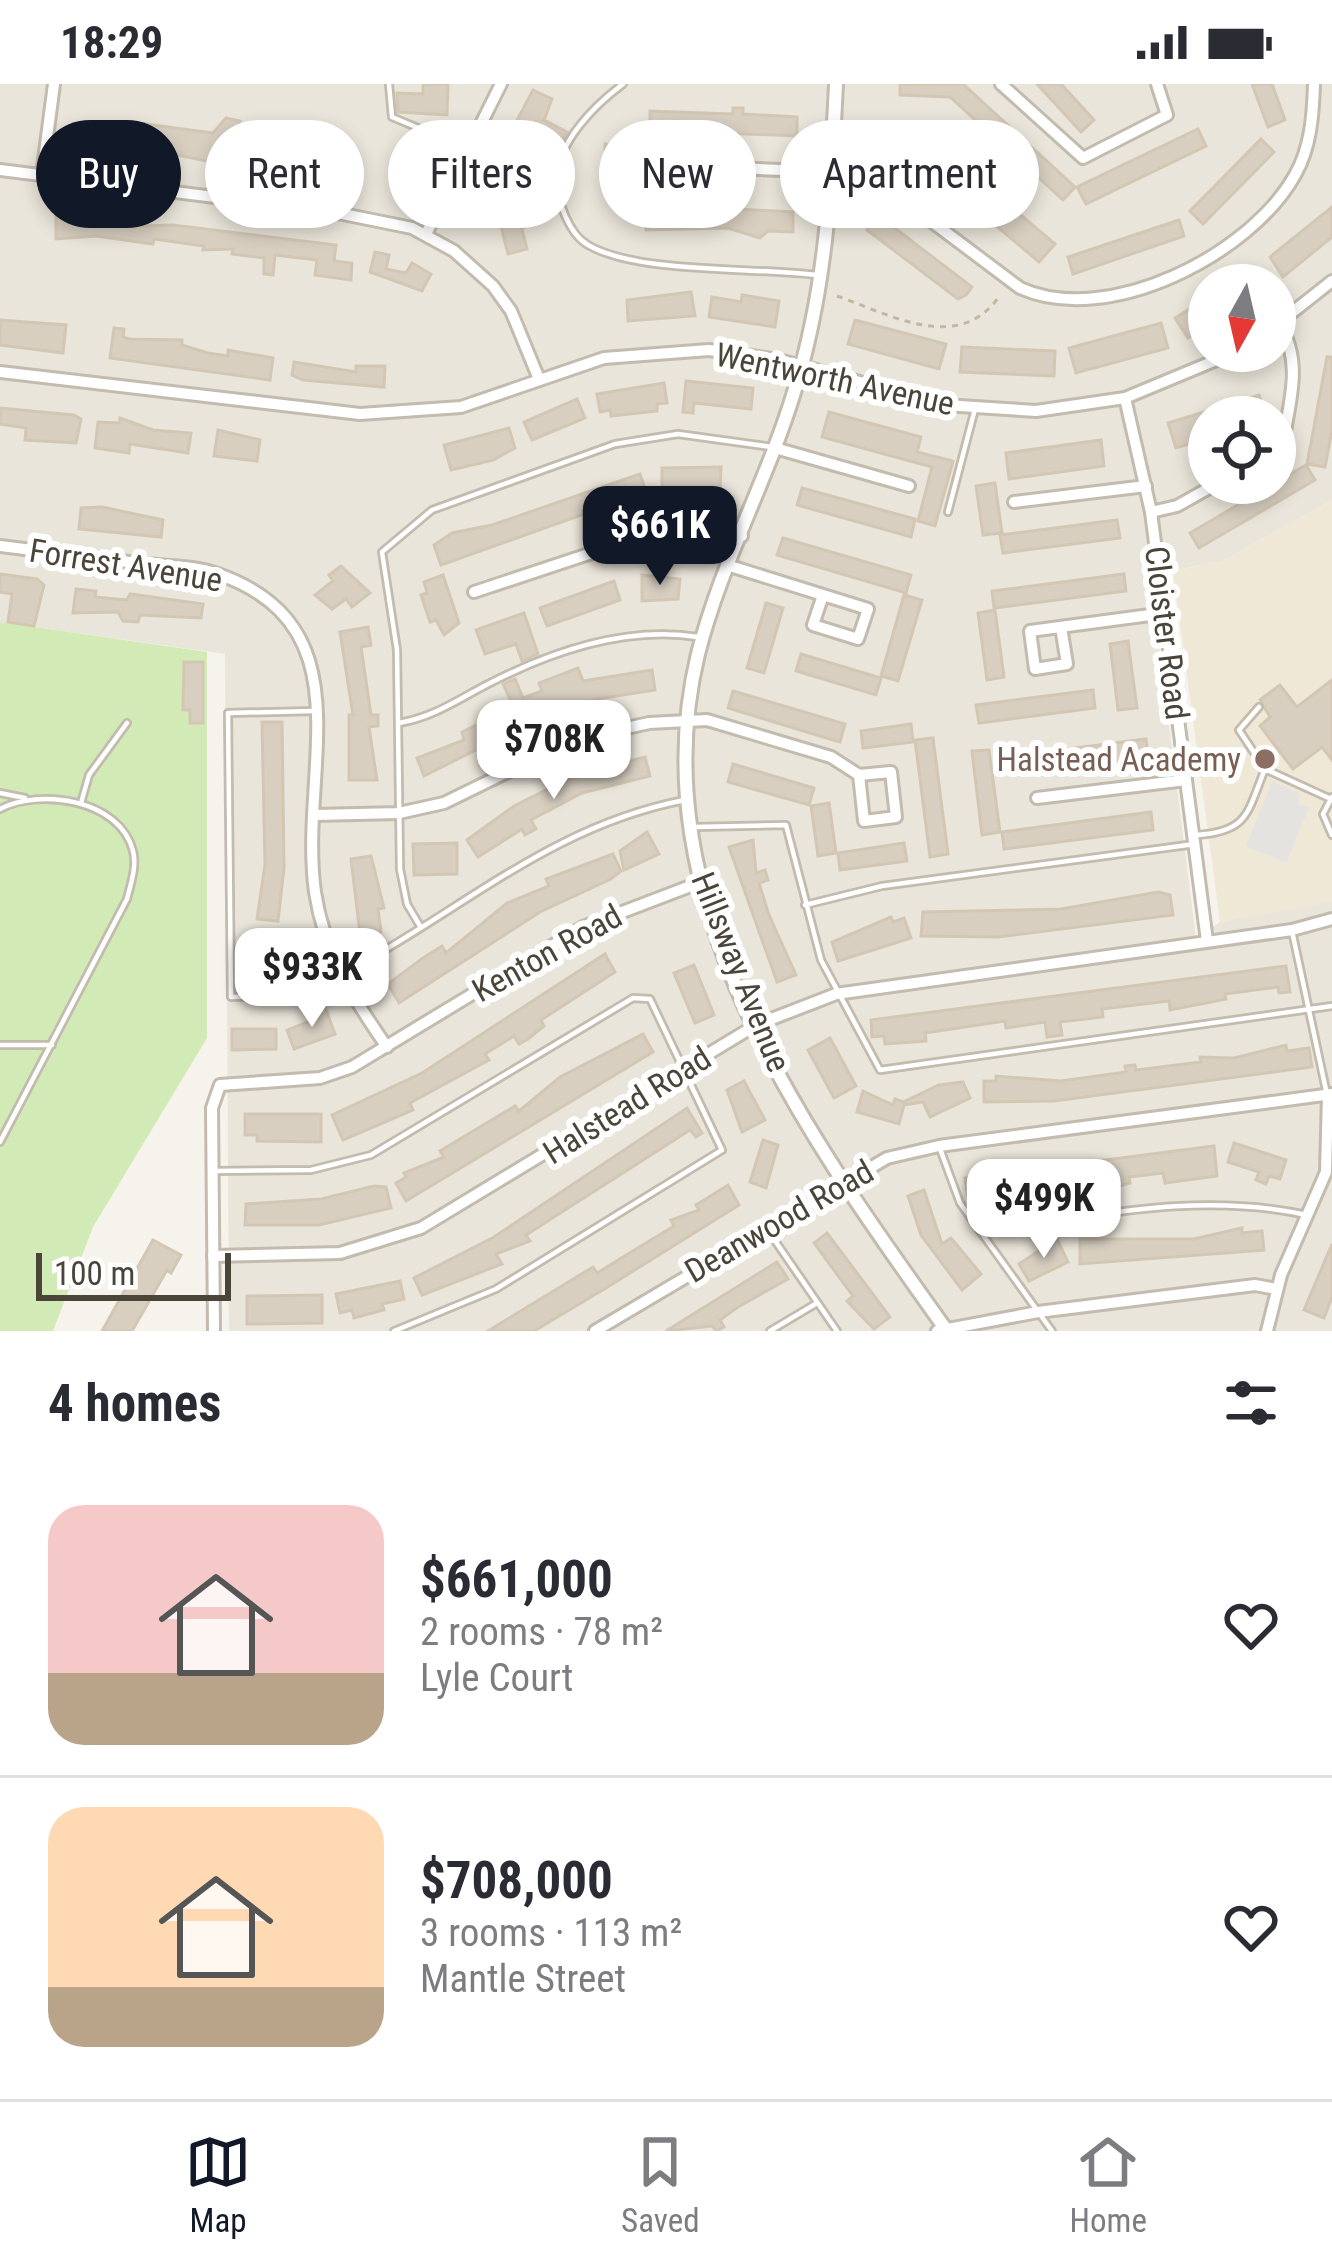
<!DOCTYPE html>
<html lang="en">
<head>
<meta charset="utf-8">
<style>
  body { margin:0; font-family:"Roboto Condensed",sans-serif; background:#f7f7f7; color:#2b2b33; height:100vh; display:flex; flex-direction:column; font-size:45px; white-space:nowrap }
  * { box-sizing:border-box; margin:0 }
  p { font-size:39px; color:#7c7c81 }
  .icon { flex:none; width:66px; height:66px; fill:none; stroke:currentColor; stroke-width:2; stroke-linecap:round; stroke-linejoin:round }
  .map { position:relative; height:1247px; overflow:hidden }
  .panel { display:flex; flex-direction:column; background:#fff; flex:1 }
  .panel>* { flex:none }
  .top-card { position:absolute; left:36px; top:36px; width:1260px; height:108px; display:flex; gap:24px }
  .needle { width:78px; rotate:188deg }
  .tools { position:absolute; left:1188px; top:180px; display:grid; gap:24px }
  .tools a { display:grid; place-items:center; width:108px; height:108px; border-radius:50%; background:#fff; box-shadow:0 6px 18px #0003; font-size:60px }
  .scale { position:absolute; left:36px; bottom:30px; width:195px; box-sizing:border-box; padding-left:12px; border:6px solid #4b4439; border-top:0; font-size:33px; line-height:42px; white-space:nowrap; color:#4b4439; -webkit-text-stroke:9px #fff; paint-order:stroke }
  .price { position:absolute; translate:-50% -102px; padding:0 27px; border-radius:24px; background:#fff; color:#222; font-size:39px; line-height:78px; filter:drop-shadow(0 3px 6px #0008) }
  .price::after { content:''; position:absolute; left:50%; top:72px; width:36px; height:27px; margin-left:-18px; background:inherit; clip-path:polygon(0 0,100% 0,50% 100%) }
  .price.active { background:#111827; color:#fff }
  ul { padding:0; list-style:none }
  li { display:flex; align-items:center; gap:36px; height:300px; padding:0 48px }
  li+li { border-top:3px solid #e1e1e2 }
  li span { display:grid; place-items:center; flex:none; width:336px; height:240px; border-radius:36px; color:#555 }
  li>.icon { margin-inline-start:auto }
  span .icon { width:144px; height:144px; fill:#fffc; stroke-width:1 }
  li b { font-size:51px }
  h2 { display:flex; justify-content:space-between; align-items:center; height:144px; padding:0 48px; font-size:51px }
  .chip { padding:0 42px; border-radius:54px; background:#fff; box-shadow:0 6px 18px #0003; font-size:42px; line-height:108px }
  .chip.active { background:#111827; color:#fff }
  .status { display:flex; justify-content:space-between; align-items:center; height:84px; padding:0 60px; background:#fff; direction:ltr }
  .status svg { height:33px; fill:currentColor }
  .menu { display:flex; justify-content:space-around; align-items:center; height:168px; border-top:3px solid #e1e1e2; background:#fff; font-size:33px; color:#7c7c81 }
  .menu a { display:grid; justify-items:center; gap:6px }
  .menu .active { color:#111827 }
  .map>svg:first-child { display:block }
  .residential { fill:#eae5da; fill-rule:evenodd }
  .education { fill:#efe8d6 }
  .green { fill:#d2eab5 }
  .parking { fill:#e5e3e0 }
  .building { fill:#d8cfc1; stroke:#d3c7b4; stroke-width:3 }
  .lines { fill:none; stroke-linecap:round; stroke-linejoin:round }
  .service-casing { stroke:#c2bbae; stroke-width:10 }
  .minor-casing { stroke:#c2bbae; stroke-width:16 }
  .tertiary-casing { stroke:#c2bbae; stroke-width:18 }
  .path { stroke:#c4b79f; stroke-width:3; stroke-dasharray:6 6; stroke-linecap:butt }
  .service { stroke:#fff; stroke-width:4.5 }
  .minor { stroke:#fff; stroke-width:10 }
  .tertiary { stroke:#fff; stroke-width:12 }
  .education-dot { fill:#8d6e63; stroke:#fff; stroke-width:4.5 }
  .labels { text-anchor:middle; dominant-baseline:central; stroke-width:12; stroke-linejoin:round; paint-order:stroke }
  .street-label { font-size:33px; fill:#4b4439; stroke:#fff }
  .education-label { font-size:33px; fill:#785e54; stroke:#fff; text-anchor:end }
</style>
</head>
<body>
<div class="status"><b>18:29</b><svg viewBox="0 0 49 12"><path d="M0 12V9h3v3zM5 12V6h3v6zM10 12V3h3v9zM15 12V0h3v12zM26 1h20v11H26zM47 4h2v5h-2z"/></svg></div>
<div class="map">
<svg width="1332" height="1247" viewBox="0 0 1332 1247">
  <rect width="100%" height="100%" fill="#f6f3ec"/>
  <path class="residential" d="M 0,0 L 1332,0 L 1332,416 L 1222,477 L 1150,491 L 1196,854 L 1220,838 L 1332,815 L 1332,1247 L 229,1247 L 225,570 L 0,538 ZM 1209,201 L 1275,201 L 1275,267 L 1209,267 ZM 1209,333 L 1275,333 L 1275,399 L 1209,399 Z"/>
  <polygon class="education" points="1332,416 1332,818 1220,838 1173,487 1222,477"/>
  <polygon class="green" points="0,538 207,568 207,954 93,1143 53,1247 0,1247"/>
  <polygon class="parking" points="1272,697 1301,710 1298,719 1309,724 1286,779 1246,762"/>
  <g class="building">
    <polygon points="423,0 448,0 447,31 398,28 397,9 423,10"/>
    <polygon points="900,0 963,0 1075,103 1063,116 950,13 900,11"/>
    <polygon points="1037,0 1061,0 1094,36 1081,48"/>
    <polygon points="1252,0 1272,0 1285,36 1268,43"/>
    <polygon points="533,6 552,15 544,36 567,48 562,57 542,47 527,76 503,63"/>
    <polygon points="733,24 743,24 743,30 797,33 797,52 650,46 650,27 733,30"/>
    <polygon points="226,34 240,37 226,81 134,62 137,39 213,49"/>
    <polygon points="884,42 967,86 955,109 872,65"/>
    <polygon points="1198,45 1206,62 1086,120 1077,103"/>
    <polygon points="1261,55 1274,68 1203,140 1190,127"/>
    <polygon points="605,60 635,61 633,108 606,106"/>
    <polygon points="500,92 501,99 518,101 527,141 522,145 527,165 508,170 489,95"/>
    <polygon points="983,99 1055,160 1039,178 968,118"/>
    <polygon points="646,120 793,128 793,148 768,147 760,154 728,144 646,146"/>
    <polygon points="1332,123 1332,153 1283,193 1270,173"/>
    <polygon points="56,128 142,142 173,141 336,161 334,177 352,179 351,196 315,191 317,176 275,171 273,191 264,190 264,174 232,170 233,165 203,166 204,162 154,155 153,160 96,152 56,155"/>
    <polygon points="879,132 972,203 966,211 958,215 867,146"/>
    <polygon points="1179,136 1184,152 1073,190 1068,173"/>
    <polygon points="375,168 389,171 386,185 406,189 412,179 431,190 422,207 370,188"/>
    <polygon points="691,208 695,232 628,237 627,216"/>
    <polygon points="742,211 779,217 775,243 709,233 712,213 741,218"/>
    <polygon points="1209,213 1209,241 1188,254 1175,234"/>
    <polygon points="0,236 66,241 63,269 0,261"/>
    <polygon points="855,236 946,260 939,285 848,260"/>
    <polygon points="1161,239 1168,264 1076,289 1069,264"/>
    <polygon points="114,244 124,245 123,253 129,255 182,256 182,261 208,269 228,272 228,266 273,274 270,296 110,274"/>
    <polygon points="962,263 1055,267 1054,292 960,288"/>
    <polygon points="1327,273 1332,273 1332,346 1325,383 1307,380"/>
    <polygon points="294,278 356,288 356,282 385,282 384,303 303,296 292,291"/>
    <polygon points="686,297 753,304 751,325 694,319 693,329 683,328"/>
    <polygon points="664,299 667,319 657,320 657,327 611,332 610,326 600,328 597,310"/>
    <polygon points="1259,311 1266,333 1209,333 1209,354 1176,364 1168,339"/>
    <polygon points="577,315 585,334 532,356 524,338"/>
    <polygon points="0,324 74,331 81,335 76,359 25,356 26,344 0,340"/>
    <polygon points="829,328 921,353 917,368 953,377 935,442 918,437 932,383 822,353"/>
    <polygon points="120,334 153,346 191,349 188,369 130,360 129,369 95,364 98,338 120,339"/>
    <polygon points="509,344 515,364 493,376 451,386 444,361"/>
    <polygon points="218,346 260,356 257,377 214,372"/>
    <polygon points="1101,356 1104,382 1009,395 1006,369"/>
    <polygon points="1306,381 1315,396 1199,464 1190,449"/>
    <polygon points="721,383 720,406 662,404 662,384"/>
    <polygon points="640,390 646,408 441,481 434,461 452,449 492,441"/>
    <polygon points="995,399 1002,449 983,451 976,402"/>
    <polygon points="802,404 915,435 911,453 797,421"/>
    <polygon points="102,423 163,436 161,453 79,445 81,424"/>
    <polygon points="1117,436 1120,454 1003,469 1000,451"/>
    <polygon points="783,454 911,491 906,509 777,471"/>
    <polygon points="341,482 370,509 352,523 346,515 332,525 315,511 333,497 329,491"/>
    <polygon points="0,490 37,495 44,501 34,542 8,538 12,510 0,508"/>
    <polygon points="1124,490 1126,507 994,524 992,507"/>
    <polygon points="443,491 459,539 444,551 436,536 430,538 421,511 427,509 424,498"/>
    <polygon points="642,491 680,495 678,515 642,517"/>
    <polygon points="614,497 620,516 547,542 540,524"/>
    <polygon points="76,505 96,507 95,513 127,516 130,510 203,520 201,534 140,531 138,538 123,537 118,528 73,529"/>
    <polygon points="904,511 922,516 898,597 881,592"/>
    <polygon points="766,519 783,524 764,589 747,584"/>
    <polygon points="995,526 1004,593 987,596 978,529"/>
    <polygon points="524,529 538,570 522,577 516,560 485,570 476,546"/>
    <polygon points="368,543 371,561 361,563 371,631 378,631 378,642 369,643 377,696 349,696 349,631 353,631 340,548"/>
    <polygon points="1128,557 1137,624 1118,626 1110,560"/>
    <polygon points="801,570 881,594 876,611 796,587"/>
    <polygon points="184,578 203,578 203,639 190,639 190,626 183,626"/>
    <polygon points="578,584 583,597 652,586 655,606 597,615 528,640 424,692 417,674 464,656 462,648 503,628 501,623 511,617 503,600 515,595 523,614 542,607 539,599"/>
    <polygon points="1332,596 1332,676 1322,663 1293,685 1260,642 1270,633 1260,616 1280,601 1297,623"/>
    <polygon points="1093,606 1095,624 979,639 976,621"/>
    <polygon points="733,607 845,640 840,658 728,624"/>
    <polygon points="262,638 282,638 284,784 278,837 257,835 265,781"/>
    <polygon points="911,640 913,658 863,664 861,647"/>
    <polygon points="933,654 948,770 930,773 915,656"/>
    <polygon points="1146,655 1148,673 1015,690 1013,672"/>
    <polygon points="989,666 1000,748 982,751 972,667"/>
    <polygon points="645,673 650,692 582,709 531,736 536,745 525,751 522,745 478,773 467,756 514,722 576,691"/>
    <polygon points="733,680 814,704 809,721 728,698"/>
    <polygon points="829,719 836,769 818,772 811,722"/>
    <polygon points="1151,728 1153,746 1004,765 1002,748"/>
    <polygon points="647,748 659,770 624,786 620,767"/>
    <polygon points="753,756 756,789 765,786 768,796 759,799 769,831 796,891 777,898 729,763"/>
    <polygon points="457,759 457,790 414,791 413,760"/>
    <polygon points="904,759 907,777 840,786 838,769"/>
    <polygon points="613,770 621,787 611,795 540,828 399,919 388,900 423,874 442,862 446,869 507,819 549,802 546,795"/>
    <polygon points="371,772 384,824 378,825 381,848 360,850 351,775"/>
    <polygon points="1158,808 1170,811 1173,831 998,853 921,852 923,828 1061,825"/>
    <polygon points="891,833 893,838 904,834 911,854 838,877 832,858"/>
    <polygon points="281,851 306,887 289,898 264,863"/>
    <polygon points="605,870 615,888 541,936 544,942 528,955 519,960 514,952 485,970 489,976 410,1019 413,1026 343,1056 332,1031 422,989"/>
    <polygon points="694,881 714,931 695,939 674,889"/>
    <polygon points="1286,882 1290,908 1279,909 1278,903 1225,910 1226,915 1170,926 1169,917 1102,925 1103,933 1060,938 1062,951 1047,953 1045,938 1006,944 1005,937 925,949 926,957 885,960 884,952 872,953 871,936"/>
    <polygon points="325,923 335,950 294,965 287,946 318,934 315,926"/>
    <polygon points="232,945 276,945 276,965 232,966"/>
    <polygon points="643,950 653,968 406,1117 396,1099 406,1093 404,1089 444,1073 440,1067 515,1022 519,1027 560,993"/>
    <polygon points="830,954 856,1002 834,1014 808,966"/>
    <polygon points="1286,961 1287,967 1309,964 1312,983 1054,1017 984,1018 984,997 996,997 996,992 1061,997 1126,988 1125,982 1135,981 1136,986 1201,978 1200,973 1234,974"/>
    <polygon points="744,997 765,1036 742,1048 727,1006"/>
    <polygon points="963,998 970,1014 930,1033 923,1018 904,1021 899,1040 857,1028 863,1007 893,1021 895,1015 903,1018 939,1001"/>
    <polygon points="687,1024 702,1049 696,1053 690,1046 526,1151 530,1157 496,1170 502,1180 422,1211 414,1194 494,1153"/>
    <polygon points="245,1030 321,1030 321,1058 257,1057 257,1051 245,1051"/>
    <polygon points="763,1056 778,1061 766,1104 750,1098"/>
    <polygon points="1234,1059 1286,1076 1280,1095 1269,1092 1266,1100 1256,1096 1259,1088 1228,1078"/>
    <polygon points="1214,1062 1217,1092 1165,1099 1163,1089 1129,1093 1130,1099 1110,1105 1056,1112 1055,1102 1011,1108 1012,1117 1002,1119 1000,1109 968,1113 965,1094"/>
    <polygon points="728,1101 739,1121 606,1204 534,1247 488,1247 593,1183 597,1189 623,1173 674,1142 671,1136 699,1126 696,1121"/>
    <polygon points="374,1102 386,1103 391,1124 319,1141 245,1141 246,1120 321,1115"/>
    <polygon points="924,1106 942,1160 951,1154 981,1190 962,1206 921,1151 908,1112"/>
    <polygon points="1242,1144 1242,1149 1262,1147 1264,1166 1080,1180 1080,1155 1194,1155"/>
    <polygon points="827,1149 890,1233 874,1245 847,1217 853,1212 814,1159"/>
    <polygon points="1057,1155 1068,1178 1029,1197 1019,1180"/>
    <polygon points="153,1156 181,1171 171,1189 167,1186 132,1247 102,1247"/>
    <polygon points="1332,1160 1332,1213 1324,1234 1304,1226"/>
    <polygon points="777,1178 788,1195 738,1223 720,1236 724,1243 717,1247 712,1242 666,1247"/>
    <polygon points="400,1197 404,1215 382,1220 384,1226 354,1234 352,1226 340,1229 336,1210"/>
    <polygon points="322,1211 322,1239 247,1240 247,1212"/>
  </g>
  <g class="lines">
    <defs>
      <g id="service">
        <polyline points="389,0 392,33 466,64"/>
        <path d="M 623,0 C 595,21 557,58 557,96 C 557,117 569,150 588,161 C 638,190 754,183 816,191"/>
        <polyline points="948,428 975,325"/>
        <path d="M 315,627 L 228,629 L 231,913 L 291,911 L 314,903 C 445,844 538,744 685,716"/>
        <path d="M 399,639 C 435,633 460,614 492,598 C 555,566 628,542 698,553"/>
        <polyline points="1265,685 1331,715"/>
        <polyline points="0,709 25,714"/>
        <polyline points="1332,713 1323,730 1332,751"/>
        <polyline points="81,719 89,691 127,639"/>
        <path d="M 0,725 C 39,704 120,715 133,767 C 137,782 131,799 127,815 L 0,1058"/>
        <polyline points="694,743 786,741 821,876 880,986 1332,922"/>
        <path d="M 1197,751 C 1249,747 1247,729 1265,685 L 1239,646 L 1259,623"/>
        <polyline points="805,821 882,802 1195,760"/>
        <polyline points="420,842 407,820 400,785 397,566 382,468 432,426 615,360 678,350 772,363"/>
        <polyline points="1292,847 1326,1006"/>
        <polyline points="0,961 52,961"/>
        <polyline points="939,1062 960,1119 1052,1247"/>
        <polyline points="213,1087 311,1086 371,1071 633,914 650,915 722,1066 496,1205 394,1247"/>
        <path d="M 980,1147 C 1089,1133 1198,1107 1307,1131"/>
        <polyline points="769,1148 837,1247"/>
        <polyline points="770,1247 817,1219"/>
      </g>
      <g id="minor">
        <polyline points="1001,0 1083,74 1167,31 1157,0"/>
        <path d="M 658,81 L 832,88 L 875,95 L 1020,204 C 1108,244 1251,170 1295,91 C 1311,63 1313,31 1314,0"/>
        <polyline points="0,86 333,128 412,144 454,167 493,202 511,227 539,295"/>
        <polyline points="42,91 54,0"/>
        <polyline points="426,150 501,0"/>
        <polyline points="1275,242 1332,197"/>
        <polyline points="0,288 360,330 461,323 604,274 709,266 779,276 944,321 1036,327 1125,314 1238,267"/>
        <polyline points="1125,314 1151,428 1207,857"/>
        <polyline points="775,364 909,402"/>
        <path d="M 1275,366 L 1282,363 C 1289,319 1304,279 1279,239"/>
        <polyline points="1014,418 1146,402"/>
        <polyline points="1151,428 1177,422 1218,399"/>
        <path d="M 0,462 C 48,468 97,474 145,480 C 168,482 196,482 218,490 C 369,543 298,687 315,808 C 324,868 352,913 387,963"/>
        <polyline points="730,482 868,525 858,555 813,541 823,511"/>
        <polyline points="474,508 673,442 703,442 742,452"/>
        <polyline points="1061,543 1067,580 1035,585 1030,547 1165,529"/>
        <polyline points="1037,714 1186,696"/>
        <polyline points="315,731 399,729 444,719 573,656 649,639 707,636 831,673 859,691 864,737 896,733 891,688 859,691"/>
        <polyline points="213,1172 340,1169 421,1144 756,941 836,910 1292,846 1332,835"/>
        <polyline points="214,1247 212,1024 220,1001 320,994 352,983 583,843 701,798"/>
        <polyline points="595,1247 887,1074 939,1062 1332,1010"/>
        <polyline points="937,1247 1038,1228 1255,1201 1277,1205"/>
        <polyline points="1267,1247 1281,1191 1326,1088 1328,1011"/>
      </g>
      <path id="tertiary" d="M 836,0 C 831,104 826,205 795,305 C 768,395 721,479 698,570 C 637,820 810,1055 947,1247"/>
    </defs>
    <use href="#service" class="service-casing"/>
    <use href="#minor" class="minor-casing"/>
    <use href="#tertiary" class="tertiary-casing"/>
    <path class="path" d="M 837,212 C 889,230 957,270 998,214"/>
    <use href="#service" class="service"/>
    <use href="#minor" class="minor"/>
    <use href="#tertiary" class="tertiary"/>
  </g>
  <circle class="education-dot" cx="1265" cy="675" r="12"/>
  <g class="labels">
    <g class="street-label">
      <text transform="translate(835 295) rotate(12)">Wentworth Avenue</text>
      <text transform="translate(126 481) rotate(9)">Forrest Avenue</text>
      <text transform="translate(1167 549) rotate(83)">Cloister Road</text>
      <text transform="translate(547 869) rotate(-29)">Kenton Road</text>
      <text transform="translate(741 888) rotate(68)">Hillsway Avenue</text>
      <text transform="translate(627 1021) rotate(-32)">Halstead Road</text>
      <text transform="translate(779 1137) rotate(-30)">Deanwood Road</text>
    </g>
    <g class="education-label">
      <text x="1241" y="675">Halstead Academy</text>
    </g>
  </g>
</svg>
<div class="tools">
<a><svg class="needle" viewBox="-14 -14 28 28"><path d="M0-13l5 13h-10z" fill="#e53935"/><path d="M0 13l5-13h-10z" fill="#7c7c81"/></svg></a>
<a><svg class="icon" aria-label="locate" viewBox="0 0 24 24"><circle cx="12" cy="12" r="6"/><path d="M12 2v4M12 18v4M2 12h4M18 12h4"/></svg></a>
</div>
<div class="scale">100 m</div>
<b class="price active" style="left:660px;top:504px">$661K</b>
<b class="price" style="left:554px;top:718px">$708K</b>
<b class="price" style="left:312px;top:946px">$933K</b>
<b class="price" style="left:1044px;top:1177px">$499K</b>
<div class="top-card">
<a class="chip active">Buy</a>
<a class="chip">Rent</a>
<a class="chip">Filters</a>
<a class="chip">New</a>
<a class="chip">Apartment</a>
</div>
</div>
<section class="panel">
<h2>4 homes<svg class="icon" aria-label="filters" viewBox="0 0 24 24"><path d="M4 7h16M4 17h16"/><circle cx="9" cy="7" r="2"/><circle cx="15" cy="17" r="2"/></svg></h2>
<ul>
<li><span style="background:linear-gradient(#f6c9c9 70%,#b9a48a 0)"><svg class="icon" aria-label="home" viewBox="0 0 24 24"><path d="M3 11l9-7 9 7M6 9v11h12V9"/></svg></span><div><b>$661,000</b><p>2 rooms · 78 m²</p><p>Lyle Court</p></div><svg class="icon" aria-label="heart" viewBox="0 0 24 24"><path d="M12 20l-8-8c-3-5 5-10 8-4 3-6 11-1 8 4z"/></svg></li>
<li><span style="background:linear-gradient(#ffd9b3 75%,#b9a48a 0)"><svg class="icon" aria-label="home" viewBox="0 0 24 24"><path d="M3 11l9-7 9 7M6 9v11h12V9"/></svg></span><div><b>$708,000</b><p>3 rooms · 113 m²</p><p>Mantle Street</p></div><svg class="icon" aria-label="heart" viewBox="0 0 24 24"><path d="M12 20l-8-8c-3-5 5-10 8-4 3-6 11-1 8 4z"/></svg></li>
</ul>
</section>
<nav class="menu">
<a class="active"><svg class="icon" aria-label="map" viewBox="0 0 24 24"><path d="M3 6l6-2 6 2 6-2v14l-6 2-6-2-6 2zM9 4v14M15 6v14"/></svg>Map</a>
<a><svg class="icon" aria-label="saved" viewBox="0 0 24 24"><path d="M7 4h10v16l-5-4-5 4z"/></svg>Saved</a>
<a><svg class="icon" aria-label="home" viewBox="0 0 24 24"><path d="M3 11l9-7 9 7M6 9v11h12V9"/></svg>Home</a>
</nav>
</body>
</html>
